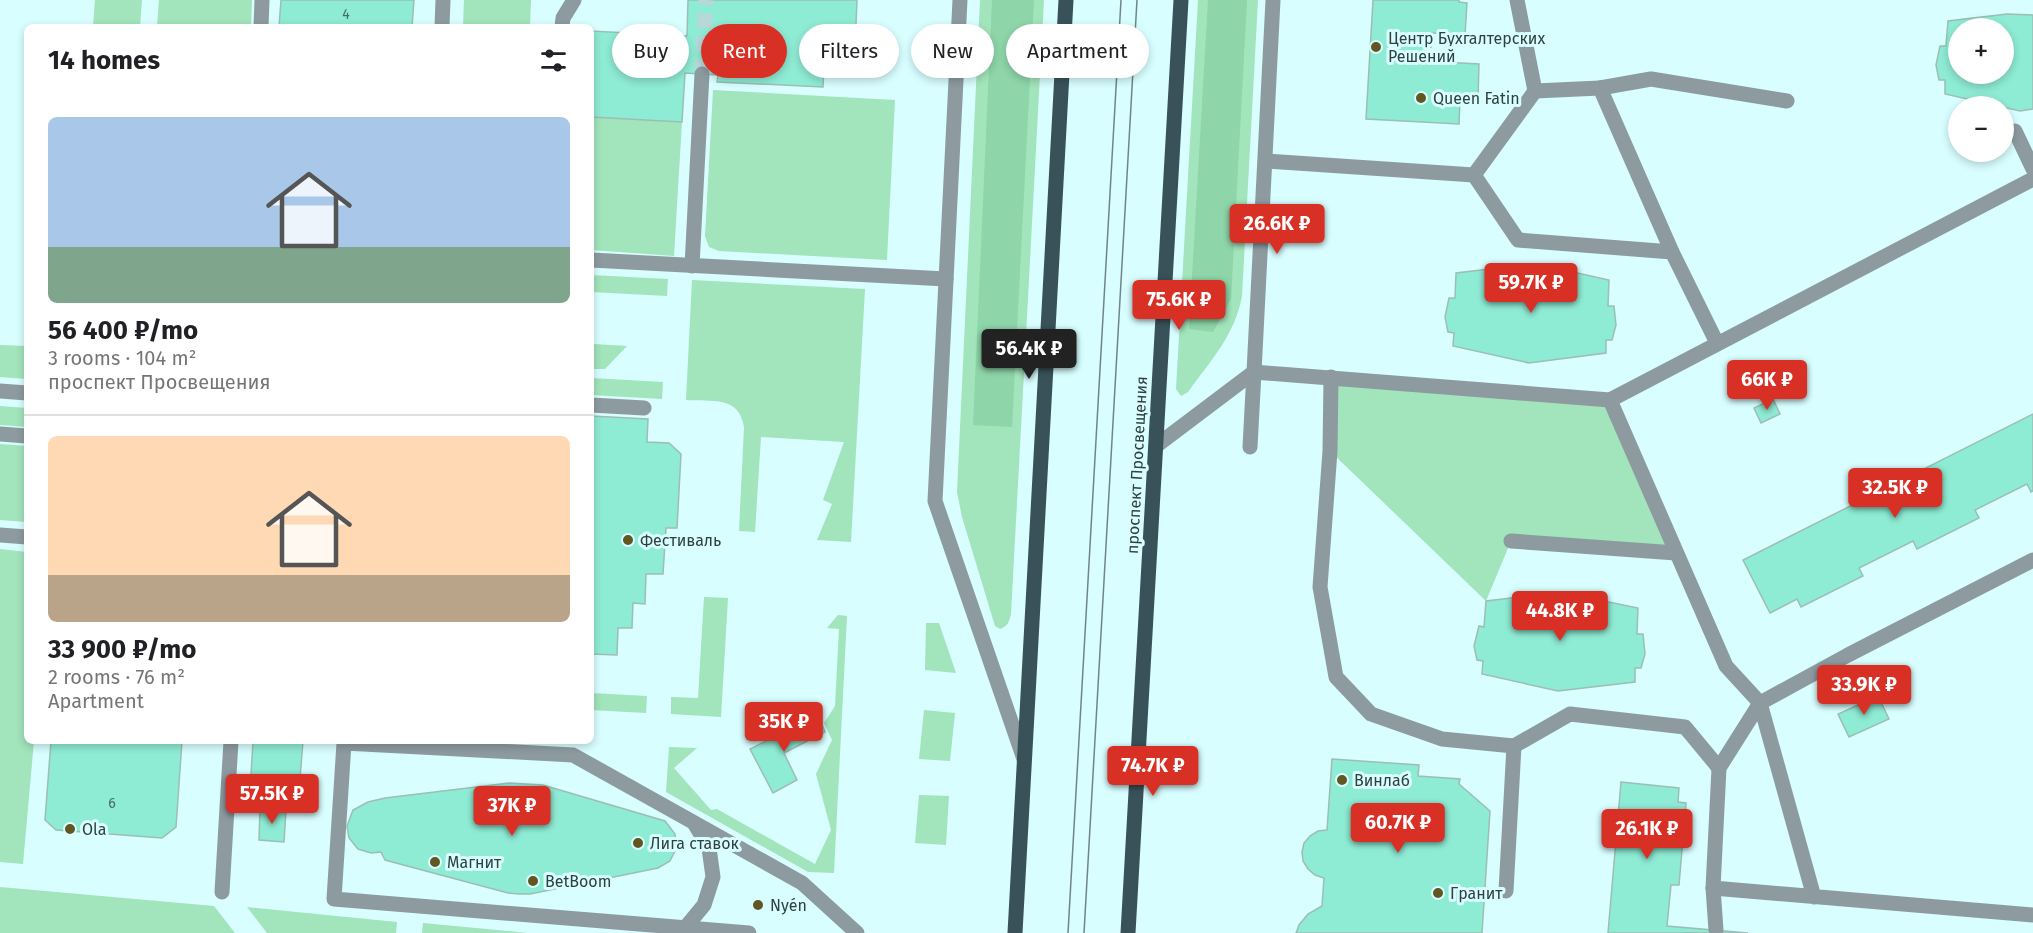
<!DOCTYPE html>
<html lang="en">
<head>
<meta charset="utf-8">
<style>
  body { margin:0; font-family:"Fira Sans",sans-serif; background:#f6f6f6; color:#202124; height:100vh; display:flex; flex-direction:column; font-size:22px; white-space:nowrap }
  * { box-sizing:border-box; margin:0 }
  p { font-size:20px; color:#757577 }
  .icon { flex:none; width:33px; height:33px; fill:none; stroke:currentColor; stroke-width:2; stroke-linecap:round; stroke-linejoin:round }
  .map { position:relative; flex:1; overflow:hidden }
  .drawer { position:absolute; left:24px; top:24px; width:570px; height:720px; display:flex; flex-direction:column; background:#fff; border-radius:9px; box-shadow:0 3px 9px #0003 }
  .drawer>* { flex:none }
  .hud { position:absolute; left:612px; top:24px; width:570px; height:54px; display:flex; gap:12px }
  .fabs { position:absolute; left:1948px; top:18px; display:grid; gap:12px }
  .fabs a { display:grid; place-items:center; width:66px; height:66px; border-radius:50%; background:#fff; box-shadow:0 3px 9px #0003; font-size:30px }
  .price { position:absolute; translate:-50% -51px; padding:0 14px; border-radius:6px; background:#d93025; color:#fff; font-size:20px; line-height:39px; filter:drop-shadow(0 2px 3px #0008) }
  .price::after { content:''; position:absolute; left:50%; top:36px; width:18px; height:14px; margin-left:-9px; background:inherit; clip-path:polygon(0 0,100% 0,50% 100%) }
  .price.on { background:#222; color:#fff }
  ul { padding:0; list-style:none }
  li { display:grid; align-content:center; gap:12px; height:318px; padding:0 24px }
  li+li { border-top:2px solid #e0e0e0 }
  li span { display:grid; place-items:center; height:186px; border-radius:9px; color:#555 }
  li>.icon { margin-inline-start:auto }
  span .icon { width:108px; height:108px; fill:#fffc; stroke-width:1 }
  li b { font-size:26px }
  h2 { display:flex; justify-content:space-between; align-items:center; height:72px; padding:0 24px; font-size:26px }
  .pill { padding:0 21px; border-radius:27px; background:#fff; box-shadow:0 3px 9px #0003; font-size:21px; line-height:54px }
  .pill.on { background:#d93025; color:#fff }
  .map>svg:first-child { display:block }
  .green { fill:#a2e4bb }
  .forest { fill:#8ed5a9 }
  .building { fill:#8eebd4; stroke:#9cbeb5; stroke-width:1.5; fill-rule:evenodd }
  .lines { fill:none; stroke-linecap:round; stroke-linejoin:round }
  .minor-tunnel { stroke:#b6d8d9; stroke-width:15; stroke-dasharray:15 8; stroke-linecap:butt }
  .minor { stroke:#8d9ba0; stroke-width:15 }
  .major { stroke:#39525a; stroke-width:15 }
  .tram { stroke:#6e8686; stroke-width:1.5 }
  .poi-dot { fill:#625622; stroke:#d8feff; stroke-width:2 }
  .labels { text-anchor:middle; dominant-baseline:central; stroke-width:6; stroke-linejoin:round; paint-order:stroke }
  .number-label { font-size:14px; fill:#486b65 }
  .poi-label { font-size:16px; fill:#304040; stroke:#d8feff; text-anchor:start }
  .street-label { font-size:16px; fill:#304040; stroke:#d8feff }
</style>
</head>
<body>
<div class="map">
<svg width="2033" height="933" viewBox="0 0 2033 933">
  <rect width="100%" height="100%" fill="#d8feff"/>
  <g class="green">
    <polygon points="95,0 142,0 140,27 93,27"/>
    <polygon points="159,0 252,0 251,27 157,27"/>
    <polygon points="464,0 531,0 530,27 463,27"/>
    <path d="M 980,0 L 1044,0 L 1011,614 C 1009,622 1008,626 1000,629 L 995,626 L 962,517 L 957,492 Z"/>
    <path d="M 1198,0 L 1258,0 L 1242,296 C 1235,335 1211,360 1188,392 L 1181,396 L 1176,389 Z"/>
    <polygon points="713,90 895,100 887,260 719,251 709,247 705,236"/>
    <polygon points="591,117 682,122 674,256 591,250"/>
    <polygon points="591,275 668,279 667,296 591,292"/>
    <path d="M 692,280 L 865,289 L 851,542 L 817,540 L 832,504 L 823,500 L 844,442 L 761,437 L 755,532 L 739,531 L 744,427 C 739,395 712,402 686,400 Z"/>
    <polygon points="594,344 627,346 605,369 591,369 591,347"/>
    <polygon points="0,345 27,346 27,379 0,377"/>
    <polygon points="1331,377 1610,400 1676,553 1511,541 1486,601 1330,451"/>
    <polygon points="591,378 663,382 662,399 591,395"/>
    <polygon points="0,406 27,408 27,427 0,425"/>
    <polygon points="0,444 27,446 27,522 0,520"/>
    <polygon points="0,549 27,552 27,741 34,741 23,864 0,862"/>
    <polygon points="704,597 728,598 721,717 671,714 671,697 698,698"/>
    <polygon points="838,615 847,616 834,873 808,872 666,792 669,747 697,748 674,768 711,810 717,809 815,864 831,830 816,774 832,740 824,723 835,706 839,629 827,628"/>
    <polygon points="926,623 939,623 956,673 925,670"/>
    <polygon points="591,693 647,696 646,713 591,710"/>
    <polygon points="924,710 955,713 950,761 919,759"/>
    <polygon points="919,795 949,796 946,845 915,843"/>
    <polygon points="0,887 214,906 235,933 0,933"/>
    <polygon points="247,907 397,922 396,933 267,933"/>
    <polygon points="423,923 528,933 422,933"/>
  </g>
  <g class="forest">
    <polygon points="992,0 1034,0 1012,427 973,425"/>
    <polygon points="1208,0 1247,0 1231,299 1213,332 1189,329"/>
  </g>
  <g class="building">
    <polygon points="281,0 414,0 412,27 279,27"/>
    <polygon points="688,0 857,0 855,48 825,47 823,87 717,82 718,75 685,73 682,122 591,117 591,31 687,36"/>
    <polygon points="1373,0 1459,0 1459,2 1467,3 1465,35 1432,33 1431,47 1425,46 1424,61 1479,64 1478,99 1460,98 1459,124 1366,119"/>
    <path d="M 2007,14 L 2033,15 L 2033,109 L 2020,111 L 1945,94 L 1945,80 L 1939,80 L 1936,65 L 1940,46 L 1946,46 L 1948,21 ZM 1959,28 L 2004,28 L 2004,74 L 1959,74 Z"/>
    <polygon points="1515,266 1551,267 1609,280 1608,306 1614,306 1616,325 1612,340 1606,340 1606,353 1529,363 1453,346 1454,333 1448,332 1445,317 1449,298 1455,298 1456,273"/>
    <polygon points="1773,399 1780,414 1761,423 1754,408"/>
    <polygon points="2033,414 2033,491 2031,492 2027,484 1975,510 1979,518 1917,549 1913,541 1859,568 1863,576 1801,607 1797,599 1770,613 1743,560"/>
    <polygon points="591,416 648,419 647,442 669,443 681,454 677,528 666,528 663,574 646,574 645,604 633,603 632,628 618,628 617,655 591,654"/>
    <polygon points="1545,594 1580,596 1638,608 1637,634 1643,634 1645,654 1641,668 1635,668 1635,682 1558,691 1482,674 1483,661 1477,660 1474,646 1479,626 1484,627 1486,601"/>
    <polygon points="1878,696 1889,719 1849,737 1838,714"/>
    <polygon points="818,715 825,732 784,753 797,780 773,793 750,749"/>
    <polygon points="51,741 182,741 176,827 162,838 56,830 45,820"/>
    <polygon points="253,741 303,741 300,779 251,775"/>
    <polygon points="1332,759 1419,765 1418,776 1460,779 1459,784 1490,811 1482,933 1296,933 1299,925 1308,914 1322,906 1324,878 1315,875 1308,869 1303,861 1302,852 1304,843 1310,836 1318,831 1327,830"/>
    <polygon points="1621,782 1679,788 1678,802 1686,803 1679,885 1671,885 1667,926 1748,933 1608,933"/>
    <polygon points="509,783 543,785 665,821 675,834 676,849 670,861 658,868 530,894 519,894 508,893 385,860 381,852 371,853 358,849 349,838 347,826 353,810 368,802 385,798"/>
    <polygon points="260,809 286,810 284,842 259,840"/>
  </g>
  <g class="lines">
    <polyline class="minor-tunnel" points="702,74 706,0"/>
    <g class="minor">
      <polyline points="960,0 935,501 1024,759"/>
      <polyline points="261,27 262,0"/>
      <polyline points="442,27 443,0"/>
      <polyline points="562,27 563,18 574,0"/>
      <polyline points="1600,88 1651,79 1787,101"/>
      <polyline points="1535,91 1600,88 1672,252 1717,343"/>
      <polyline points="2015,131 2033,169"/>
      <polyline points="1266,161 1474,175 1535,91 1517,0"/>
      <polyline points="1474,175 1518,240 1672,252"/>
      <polyline points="591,260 946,279"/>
      <polyline points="692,266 702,74"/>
      <polyline points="1331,377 1330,451 1320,587 1336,677 1371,714 1442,739 1514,746"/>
      <polyline points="0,391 27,393"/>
      <polyline points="1610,400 1726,666 1760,703 1848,655 2033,560"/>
      <polyline points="591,405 644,408"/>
      <polyline points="0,434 27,436"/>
      <polyline points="1156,446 1254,372 1273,0"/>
      <polyline points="1250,447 1254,372 1610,400 2033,179"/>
      <polyline points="0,535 27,537"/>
      <polyline points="1511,541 1676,553"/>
      <polyline points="1713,888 1716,930"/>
      <polyline points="1506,891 1514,746 1570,714 1685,727 1719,768"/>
      <polyline points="222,892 231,741"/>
      <polyline points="1814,897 1760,703 1719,768 1713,888 2033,915"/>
      <polyline points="685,928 704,905 713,877 709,848 694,823"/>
      <polyline points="749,933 334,899 344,743 573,755 802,883 857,933"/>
    </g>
    <g class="major">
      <polyline points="1015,933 1066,0"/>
      <polyline points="1128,933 1181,0"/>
    </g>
    <g class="tram">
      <polyline points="1068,933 1121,0"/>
      <polyline points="1084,933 1137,0"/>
    </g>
  </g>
  <g class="poi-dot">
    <circle cx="1376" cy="47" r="6"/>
    <circle cx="1421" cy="98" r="6"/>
    <circle cx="628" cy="540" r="6"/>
    <circle cx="1342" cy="780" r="6"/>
    <circle cx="70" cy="829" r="6"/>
    <circle cx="638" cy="843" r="6"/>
    <circle cx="435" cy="862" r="6"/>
    <circle cx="533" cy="881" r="6"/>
    <circle cx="1438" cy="893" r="6"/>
    <circle cx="758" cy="905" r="6"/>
  </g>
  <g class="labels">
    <g class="number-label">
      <text x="346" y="14">4</text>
      <text x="112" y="803">6</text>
    </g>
    <g class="poi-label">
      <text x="1388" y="38">Центр Бухгалтерских<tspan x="1388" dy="18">Решений</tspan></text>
      <text x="1433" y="98">Queen Fatin</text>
      <text x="640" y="540">Фестиваль</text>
      <text x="1354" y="780">Винлаб</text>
      <text x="82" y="829">Ola</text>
      <text x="650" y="843">Лига ставок</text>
      <text x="447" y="862">Магнит</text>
      <text x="545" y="881">BetBoom</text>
      <text x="1450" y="893">Гранит</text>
      <text x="770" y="905">Nyén</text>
    </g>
    <g class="street-label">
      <text transform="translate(1137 465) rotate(-87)">проспект Просвещения</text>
    </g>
  </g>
</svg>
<div class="fabs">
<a>+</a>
<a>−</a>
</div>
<b class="price" style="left:1277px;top:255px">26.6K ₽</b>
<b class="price" style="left:1531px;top:314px">59.7K ₽</b>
<b class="price" style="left:1179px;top:331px">75.6K ₽</b>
<b class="price on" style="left:1029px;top:380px">56.4K ₽</b>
<b class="price" style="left:1767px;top:411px">66K ₽</b>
<b class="price" style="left:1895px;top:519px">32.5K ₽</b>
<b class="price" style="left:1560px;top:642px">44.8K ₽</b>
<b class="price" style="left:1864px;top:716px">33.9K ₽</b>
<b class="price" style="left:784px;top:753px">35K ₽</b>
<b class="price" style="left:1153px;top:797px">74.7K ₽</b>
<b class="price" style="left:272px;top:825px">57.5K ₽</b>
<b class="price" style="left:512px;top:837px">37K ₽</b>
<b class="price" style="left:1398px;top:854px">60.7K ₽</b>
<b class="price" style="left:1647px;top:860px">26.1K ₽</b>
<div class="hud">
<a class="pill">Buy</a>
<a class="pill on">Rent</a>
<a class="pill">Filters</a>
<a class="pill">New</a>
<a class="pill">Apartment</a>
</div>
<section class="drawer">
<h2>14 homes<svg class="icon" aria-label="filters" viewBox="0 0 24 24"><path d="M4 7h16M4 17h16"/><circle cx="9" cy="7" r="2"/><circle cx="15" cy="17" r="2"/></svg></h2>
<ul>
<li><span style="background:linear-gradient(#a9c7e8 70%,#7fa58c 0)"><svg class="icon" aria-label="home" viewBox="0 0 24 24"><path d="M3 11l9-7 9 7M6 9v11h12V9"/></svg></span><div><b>56 400 ₽/mo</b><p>3 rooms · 104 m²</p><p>проспект Просвещения</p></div></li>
<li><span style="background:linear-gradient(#ffd9b3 75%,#b9a48a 0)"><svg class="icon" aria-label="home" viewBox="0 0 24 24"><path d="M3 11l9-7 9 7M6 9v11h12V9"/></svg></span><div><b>33 900 ₽/mo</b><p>2 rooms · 76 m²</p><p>Apartment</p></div></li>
</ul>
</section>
</div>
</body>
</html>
